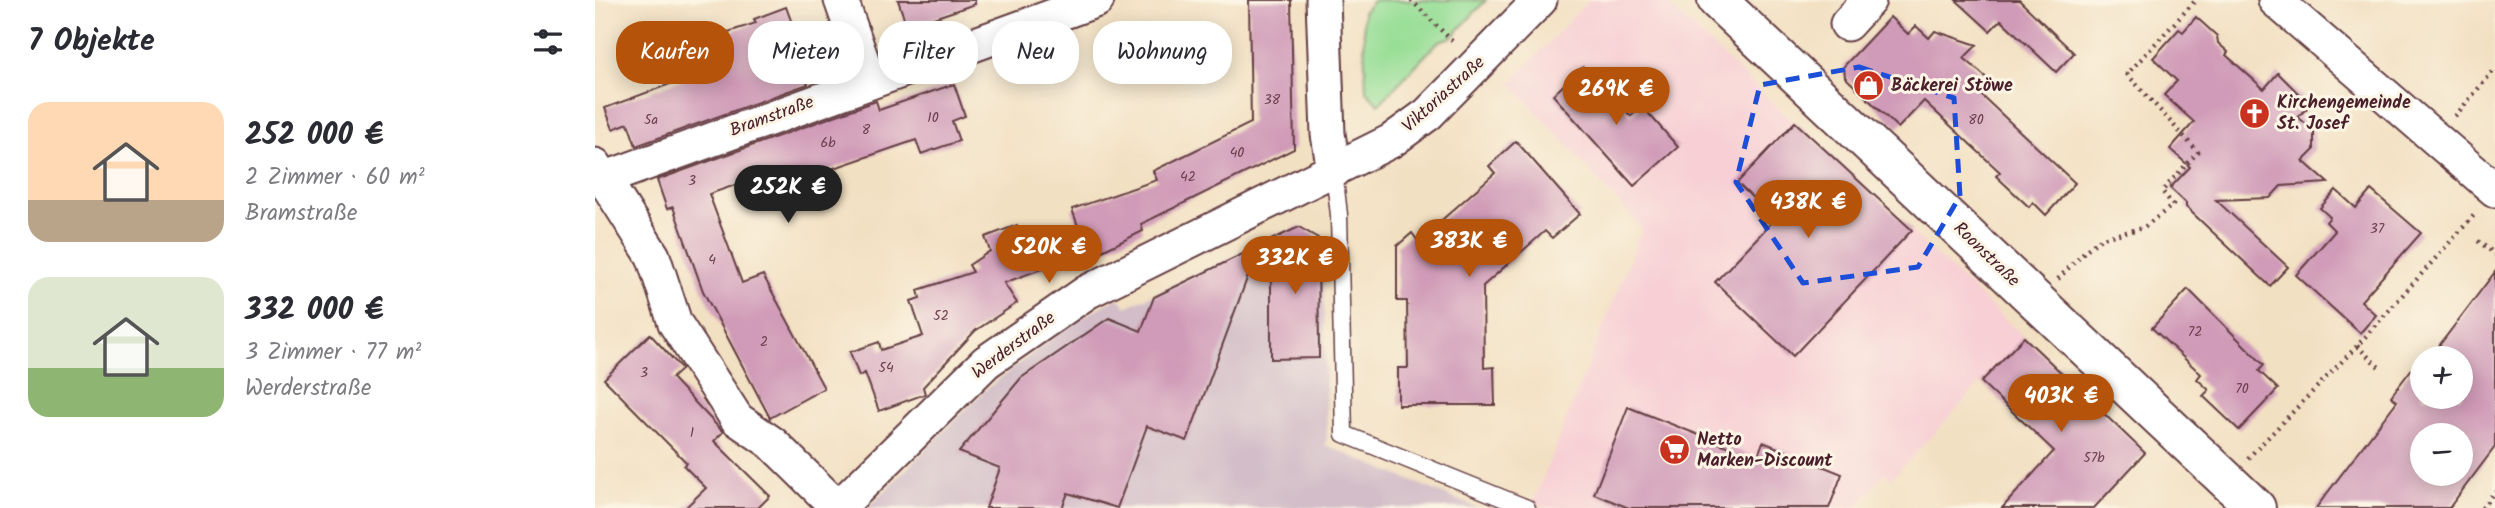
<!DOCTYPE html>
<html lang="de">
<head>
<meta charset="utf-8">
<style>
  body { margin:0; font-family:Kalam,sans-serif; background:#f7f7f7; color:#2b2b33; height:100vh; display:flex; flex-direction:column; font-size:26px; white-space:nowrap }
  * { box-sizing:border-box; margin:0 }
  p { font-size:23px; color:#7c7c81 }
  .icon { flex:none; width:38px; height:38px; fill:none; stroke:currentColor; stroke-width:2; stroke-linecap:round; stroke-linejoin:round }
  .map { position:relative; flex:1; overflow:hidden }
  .details { display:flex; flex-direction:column; background:#fff; width:595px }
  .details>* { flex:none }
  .top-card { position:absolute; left:21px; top:21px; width:665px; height:63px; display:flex; gap:14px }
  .buttons { position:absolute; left:1815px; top:346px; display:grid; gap:14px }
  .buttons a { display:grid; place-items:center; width:63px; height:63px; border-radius:50%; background:#fff; box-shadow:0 4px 18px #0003; font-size:35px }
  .price { position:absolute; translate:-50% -60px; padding:0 16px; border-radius:24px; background:#b45309; color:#fff; font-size:23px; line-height:46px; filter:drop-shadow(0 2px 4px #0008) }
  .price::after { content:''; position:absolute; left:50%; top:42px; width:21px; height:16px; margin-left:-10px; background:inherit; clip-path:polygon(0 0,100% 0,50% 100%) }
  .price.active { background:#222; color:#fff }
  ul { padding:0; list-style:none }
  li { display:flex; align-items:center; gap:21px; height:175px; padding:0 28px }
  li span { display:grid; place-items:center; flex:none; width:196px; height:140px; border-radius:21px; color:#555 }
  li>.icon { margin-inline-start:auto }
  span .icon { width:84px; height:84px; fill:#fffc; stroke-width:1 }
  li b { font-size:30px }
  h2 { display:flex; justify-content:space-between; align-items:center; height:84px; padding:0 28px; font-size:30px }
  .chip { padding:0 24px; border-radius:28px; background:#fff; box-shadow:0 4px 18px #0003; font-size:24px; line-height:63px }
  .chip.active { background:#b45309; color:#fff }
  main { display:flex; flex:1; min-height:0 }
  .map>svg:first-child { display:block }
  .built { fill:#f7cfd4 }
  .industrial { fill:#d2bdc8 }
  .green { fill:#98de97; stroke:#717e61; stroke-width:2 }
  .building { fill:#d09bb8; fill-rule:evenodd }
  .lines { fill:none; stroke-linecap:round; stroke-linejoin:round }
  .service-casing { stroke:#633c42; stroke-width:19 }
  .minor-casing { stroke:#633c42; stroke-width:37 }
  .tertiary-casing { stroke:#633c42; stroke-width:42 }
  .path { stroke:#633c42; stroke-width:4.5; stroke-dasharray:2 5; stroke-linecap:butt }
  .service { stroke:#fff; stroke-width:16 }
  .minor { stroke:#fff; stroke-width:33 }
  .tertiary { stroke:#fff; stroke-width:38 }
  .marked { fill:none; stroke:#1d4ed8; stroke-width:5; stroke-dasharray:14 9; stroke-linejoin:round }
  .labels { text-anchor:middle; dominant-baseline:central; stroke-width:6; stroke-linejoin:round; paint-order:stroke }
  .number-label { font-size:14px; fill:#6c3e4e }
  .poi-label { font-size:18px; font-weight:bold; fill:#4a1f2b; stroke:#fcf5e5; text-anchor:start }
  .street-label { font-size:18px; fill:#4a1f2b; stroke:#fcf5e5 }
</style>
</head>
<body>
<main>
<section class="details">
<h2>7 Objekte<svg class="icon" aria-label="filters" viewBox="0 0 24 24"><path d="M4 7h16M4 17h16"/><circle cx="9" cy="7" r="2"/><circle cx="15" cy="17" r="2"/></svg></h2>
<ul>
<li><span style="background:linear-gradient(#ffd9b3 70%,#b9a48a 0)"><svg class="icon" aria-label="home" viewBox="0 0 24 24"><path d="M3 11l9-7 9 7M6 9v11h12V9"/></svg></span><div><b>252 000 €</b><p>2 Zimmer · 60 m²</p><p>Bramstraße</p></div></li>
<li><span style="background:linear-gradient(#dfe7d0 65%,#8fb573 0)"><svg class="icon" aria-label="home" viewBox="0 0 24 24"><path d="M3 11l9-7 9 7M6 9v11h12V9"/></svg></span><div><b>332 000 €</b><p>3 Zimmer · 77 m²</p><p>Werderstraße</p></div></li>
</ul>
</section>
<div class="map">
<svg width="1900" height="508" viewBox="0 0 1900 508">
  <rect width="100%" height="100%" fill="#fcf5e5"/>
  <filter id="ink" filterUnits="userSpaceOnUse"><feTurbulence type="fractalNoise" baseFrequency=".0143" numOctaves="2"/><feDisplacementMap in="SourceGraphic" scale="14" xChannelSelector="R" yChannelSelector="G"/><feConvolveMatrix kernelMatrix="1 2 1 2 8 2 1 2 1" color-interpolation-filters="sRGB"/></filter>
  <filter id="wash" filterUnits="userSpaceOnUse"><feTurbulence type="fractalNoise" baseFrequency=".00686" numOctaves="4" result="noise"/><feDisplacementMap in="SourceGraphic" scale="28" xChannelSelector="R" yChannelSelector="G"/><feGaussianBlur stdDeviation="1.57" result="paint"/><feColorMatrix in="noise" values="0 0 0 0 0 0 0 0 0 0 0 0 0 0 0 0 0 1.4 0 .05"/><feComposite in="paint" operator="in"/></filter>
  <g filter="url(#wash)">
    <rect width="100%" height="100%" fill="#f2e0c2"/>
    <polygon class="built" points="994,0 1068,0 1429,337 1296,479 1290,472 1261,508 952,508 938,503 1047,229 916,83"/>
    <polygon class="industrial" points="704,226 720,234 728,245 732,438 730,445 882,508 273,508 390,390 477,323 524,297 531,307"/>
    <polygon class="green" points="779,0 891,0 857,37 844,41 784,104 771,91 768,12"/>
    <g id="blocks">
      <g class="building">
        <polygon points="303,0 380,0 380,4 312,27"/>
        <polygon points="654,0 696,0 699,149 546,224 548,231 493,258 491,252 409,283 422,303 380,331 328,387 330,394 284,411 270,373 264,376 255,352 284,342 286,350 328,336 316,301 325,298 323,290 378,272 374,265 395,251 390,237 422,225 430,249 484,229 477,209 562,180 558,171 656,123"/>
        <polygon points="1361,0 1424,0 1479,53 1461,72 1406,20 1395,31"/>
        <polygon points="191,7 204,42 236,31 244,54 206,67 213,84 41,146 33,123 18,129 10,108 89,79 81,56 114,45 112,39 161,23 159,19"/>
        <polygon points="1295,17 1313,34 1321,26 1334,38 1340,31 1382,45 1369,58 1395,81 1384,93 1480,183 1451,215 1438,202 1434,207 1401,176 1405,172 1329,101 1303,128 1250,77 1249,66"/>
        <polygon points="1601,17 1622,36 1623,43 1633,52 1631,55 1669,89 1683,73 1715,105 1703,117 1719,131 1719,150 1708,161 1733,183 1686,186 1675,198 1621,200 1693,267 1675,286 1591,207 1591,203 1575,188 1595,167 1575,149 1599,122 1569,95 1582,81 1558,58 1584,29 1588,32"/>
        <polygon points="988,67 1036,116 1047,106 1083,147 1039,186 958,95"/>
        <polygon points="359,84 370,116 357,121 364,141 326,154 321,140 169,192 164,177 114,194 147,283 168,275 229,388 175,418 108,291 78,207 72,209 62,180 281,101 284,110"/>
        <polygon points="1200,122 1317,230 1198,356 1120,282 1180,219 1142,183"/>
        <polygon points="921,141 985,214 957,238 950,231 888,286 889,368 899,367 900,405 803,405 803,368 813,368 812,301 802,301 802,246 817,233 823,241 900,173 894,166"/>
        <polygon points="1741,190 1761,208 1776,190 1826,233 1766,301 1781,315 1765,333 1701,275 1740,231 1731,222 1735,217 1725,208"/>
        <polygon points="704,227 723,238 724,358 676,359 676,240"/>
        <polygon points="664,246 592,441 552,426 522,508 473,493 467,508 391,508 405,468 364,452 426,378 514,318 546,331 559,297"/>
        <path d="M 1900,272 L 1900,447 L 1854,508 L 1721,508 L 1802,401 L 1796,396 L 1822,362 L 1827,365 L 1827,397 L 1866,397 L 1866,359 L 1834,359 ZM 1827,436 L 1866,436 L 1866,474 L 1827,474 Z"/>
        <polygon points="1593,289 1669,365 1664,371 1683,389 1644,430 1608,396 1614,390 1602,379 1606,374 1557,328"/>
        <polygon points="55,334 87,369 77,378 128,432 119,441 175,496 163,508 90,508 111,488 89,466 92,463 9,379"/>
        <polygon points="1429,337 1550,453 1499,508 1407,508 1459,451 1386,382"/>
        <polygon points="1033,407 1162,458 1168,442 1247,474 1234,508 1034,508 999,494"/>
      </g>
    </g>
  </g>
  <g filter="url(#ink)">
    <use href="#blocks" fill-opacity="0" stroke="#633c42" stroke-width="2"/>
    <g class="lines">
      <defs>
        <polyline id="service" points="739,171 744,215 749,434 932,508"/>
        <g id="minor">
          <polyline points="246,0 274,80"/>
          <polyline points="728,0 733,134 739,171"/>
          <polyline points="1680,0 1900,190"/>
          <polyline points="1252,24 1274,0"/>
          <polyline points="0,165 58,256 80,323 142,419 177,443 243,508"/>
          <polyline points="11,178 502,0"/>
          <polyline points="243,508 391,362 492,292 796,141 833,114 945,0"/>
        </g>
        <polyline id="tertiary" points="1122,0 1661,508"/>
      </defs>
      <use href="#service" class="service-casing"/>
      <use href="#minor" class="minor-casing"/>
      <use href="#tertiary" class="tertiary-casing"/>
      <g class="path">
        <polyline points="816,0 859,43"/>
        <polyline points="1860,116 1900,69"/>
        <polyline points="1883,241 1900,254"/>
        <polyline points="1463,279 1491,250 1507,238 1548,228 1578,205 1567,191 1603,152 1532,74 1601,0"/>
        <polyline points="1762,346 1785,368"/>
        <polyline points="1653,458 1762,346 1881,213"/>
        <polyline points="1887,508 1900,491"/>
      </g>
      <use href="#service" class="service"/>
      <use href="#minor" class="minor"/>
      <use href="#tertiary" class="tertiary"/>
    </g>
  </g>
  <path class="marked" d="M 1264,67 L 1359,98 L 1365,196 L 1323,267 L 1208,283 L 1141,182 L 1165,85 Z"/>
  <defs>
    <symbol id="shop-disc" viewBox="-11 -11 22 22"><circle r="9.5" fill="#c8321e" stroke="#fcf5e5"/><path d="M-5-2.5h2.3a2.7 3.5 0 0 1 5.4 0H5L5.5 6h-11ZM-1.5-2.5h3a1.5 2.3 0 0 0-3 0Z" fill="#fff"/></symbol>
    <symbol id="church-disc" viewBox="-11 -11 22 22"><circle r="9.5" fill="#c8321e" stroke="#fcf5e5"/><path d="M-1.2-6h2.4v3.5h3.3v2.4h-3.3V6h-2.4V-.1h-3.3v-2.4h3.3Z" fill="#fff"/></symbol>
    <symbol id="supermarket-disc" viewBox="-11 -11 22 22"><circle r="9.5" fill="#c8321e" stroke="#fcf5e5"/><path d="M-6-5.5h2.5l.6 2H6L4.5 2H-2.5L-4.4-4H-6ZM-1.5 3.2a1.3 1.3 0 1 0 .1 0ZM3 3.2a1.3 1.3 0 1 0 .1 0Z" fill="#fff"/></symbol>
  </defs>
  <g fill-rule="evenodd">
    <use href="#shop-disc" x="1256" y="68" width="35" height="35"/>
    <use href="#church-disc" x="1642" y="96" width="35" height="35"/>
    <use href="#supermarket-disc" x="1062" y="432" width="35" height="35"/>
  </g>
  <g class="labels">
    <g class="number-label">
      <text x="677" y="100">38</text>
      <text x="338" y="118">10</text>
      <text x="56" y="120">5a</text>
      <text x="1381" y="120">80</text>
      <text x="271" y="130">8</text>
      <text x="233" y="143">6b</text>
      <text x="642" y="153">40</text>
      <text x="593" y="177">42</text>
      <text x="97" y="181">3</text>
      <text x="1782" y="229">37</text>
      <text x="117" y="260">4</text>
      <text x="346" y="316">52</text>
      <text x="1600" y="332">72</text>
      <text x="169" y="342">2</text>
      <text x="291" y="368">54</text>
      <text x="49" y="373">3</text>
      <text x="1647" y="389">70</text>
      <text x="97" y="433">1</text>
      <text x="1499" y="458">57b</text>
    </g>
    <g class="poi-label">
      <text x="1296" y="86">Bäckerei Stöwe</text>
      <text x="1682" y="103">Kirchengemeinde<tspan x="1682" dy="21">St. Josef</tspan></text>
      <text x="1102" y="440">Netto<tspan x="1102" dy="21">Marken-Discount</tspan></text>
    </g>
    <g class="street-label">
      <text transform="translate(849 95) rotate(-42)">Viktoriastraße</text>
      <text transform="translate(177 117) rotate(-20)">Bramstraße</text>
      <text transform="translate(1391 255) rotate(44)">Roonstraße</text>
      <text transform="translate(419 346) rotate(-37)">Werderstraße</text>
    </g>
  </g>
</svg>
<div class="buttons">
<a>+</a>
<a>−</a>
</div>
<b class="price" style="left:1021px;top:127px">269K €</b>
<b class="price active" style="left:193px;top:225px">252K €</b>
<b class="price" style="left:1213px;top:240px">438K €</b>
<b class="price" style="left:874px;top:279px">383K €</b>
<b class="price" style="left:454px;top:285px">520K €</b>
<b class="price" style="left:700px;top:296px">332K €</b>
<b class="price" style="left:1466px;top:434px">403K €</b>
<div class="top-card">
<a class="chip active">Kaufen</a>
<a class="chip">Mieten</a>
<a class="chip">Filter</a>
<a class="chip">Neu</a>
<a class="chip">Wohnung</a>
</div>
</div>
</main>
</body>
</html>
